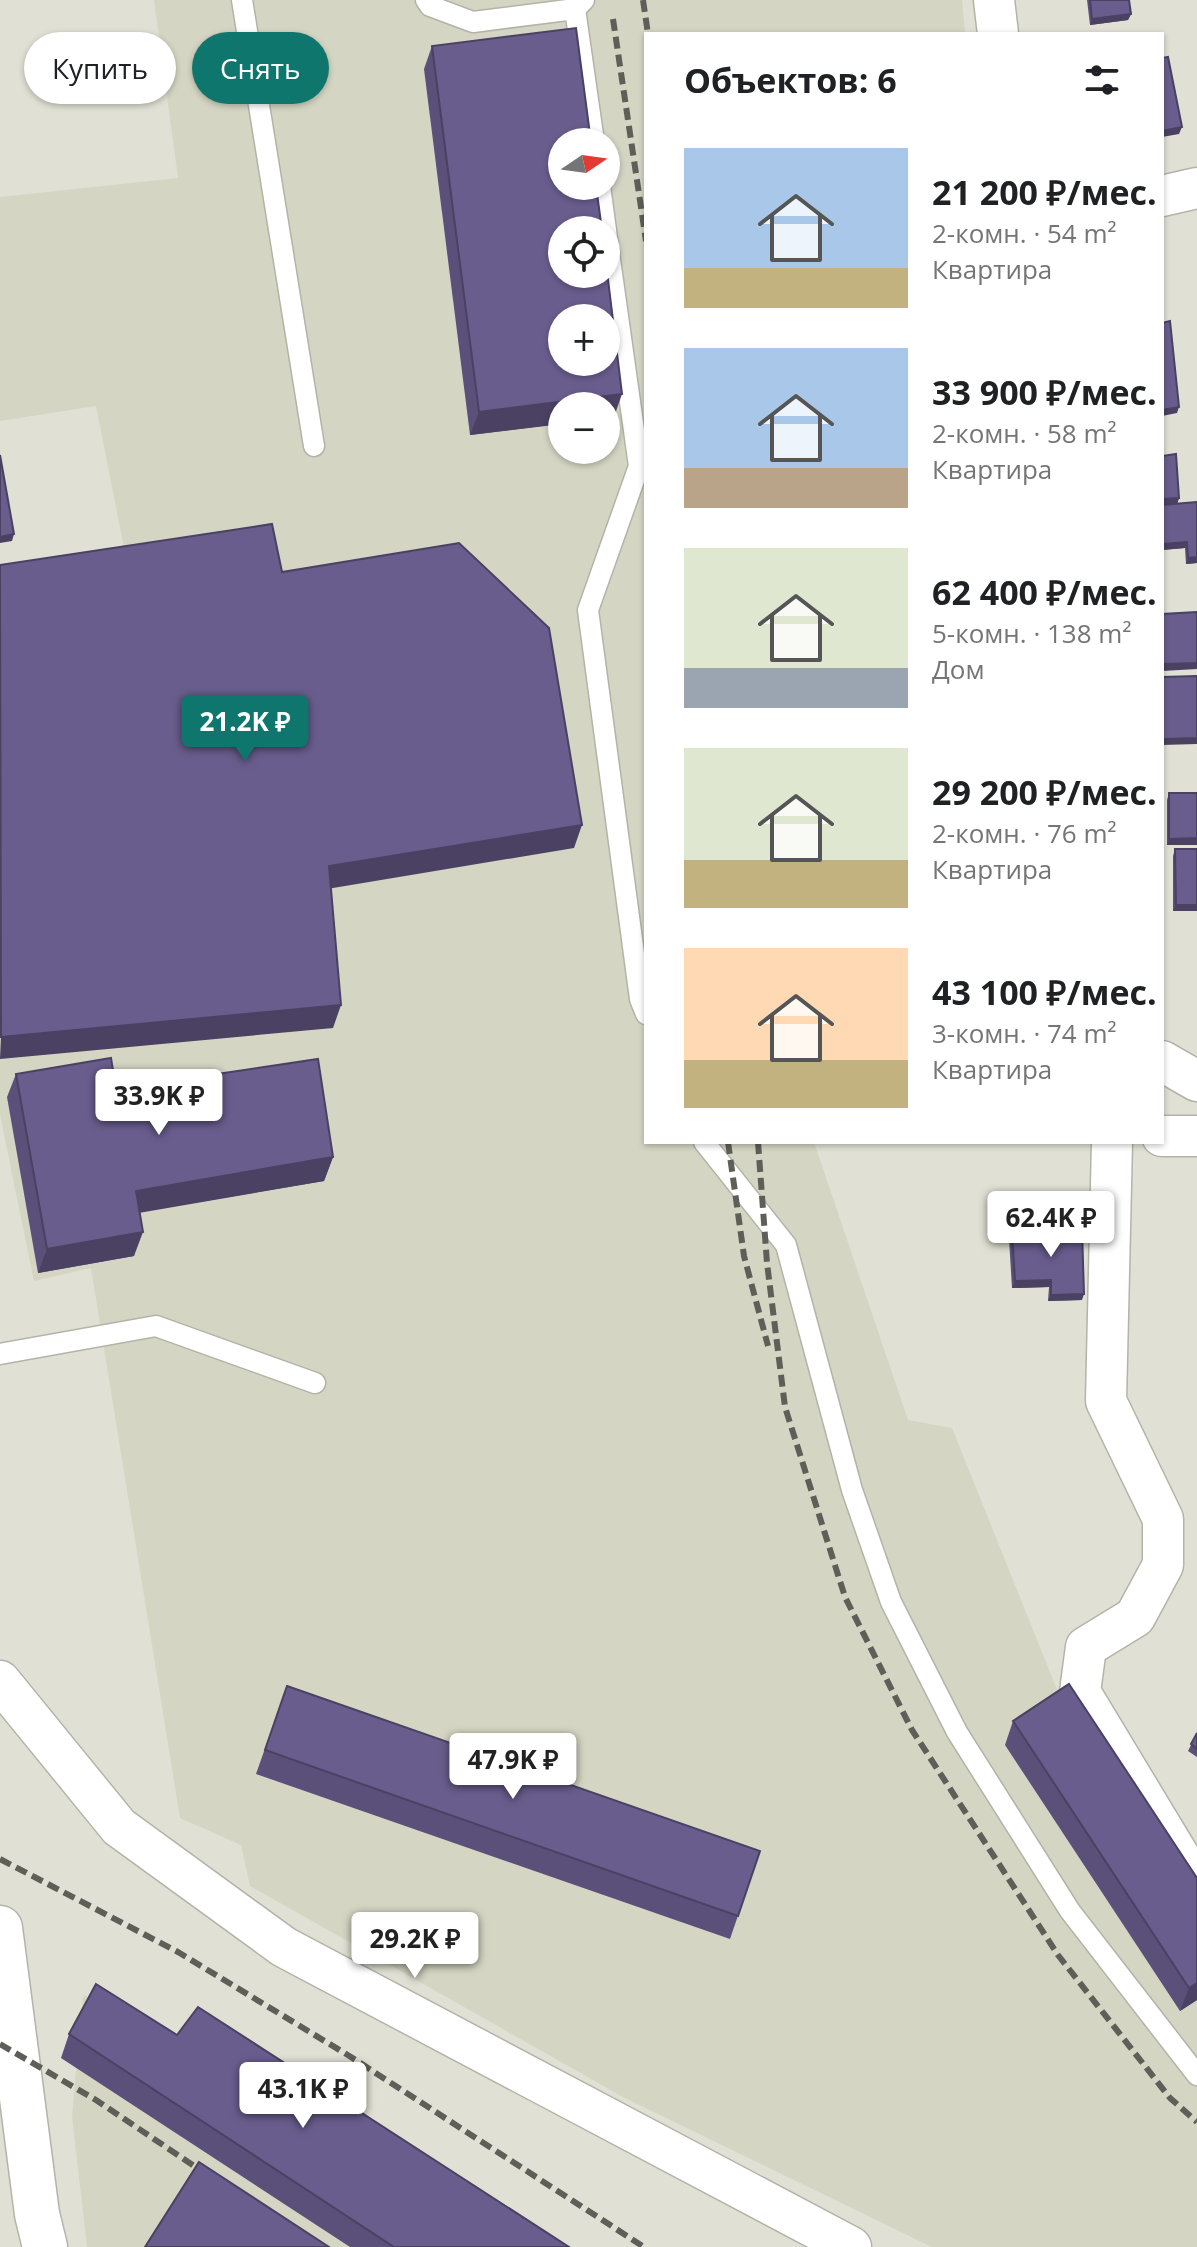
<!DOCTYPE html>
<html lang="ru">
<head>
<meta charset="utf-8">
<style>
  body { margin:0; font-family:"Open Sans",sans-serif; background:#f6f6f6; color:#202124; height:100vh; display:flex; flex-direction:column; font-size:30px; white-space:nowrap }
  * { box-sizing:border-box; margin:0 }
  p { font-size:26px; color:#757577 }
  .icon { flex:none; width:44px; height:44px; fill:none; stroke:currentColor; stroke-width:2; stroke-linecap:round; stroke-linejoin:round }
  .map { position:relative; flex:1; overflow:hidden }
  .sheet { position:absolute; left:644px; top:32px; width:520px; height:1112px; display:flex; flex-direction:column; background:#fff; border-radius:0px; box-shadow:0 2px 6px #0004 }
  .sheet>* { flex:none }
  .top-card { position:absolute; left:24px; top:32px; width:500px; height:72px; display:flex; gap:16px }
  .needle { width:52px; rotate:77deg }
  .buttons { position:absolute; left:548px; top:128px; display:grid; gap:16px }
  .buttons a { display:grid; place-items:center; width:72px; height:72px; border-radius:50%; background:#fff; box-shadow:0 2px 6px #0004; font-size:40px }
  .price { position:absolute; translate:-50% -68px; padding:0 18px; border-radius:8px; background:#fff; color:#222; font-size:26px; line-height:52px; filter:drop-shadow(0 2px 4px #0008) }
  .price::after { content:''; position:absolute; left:50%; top:48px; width:24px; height:18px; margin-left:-12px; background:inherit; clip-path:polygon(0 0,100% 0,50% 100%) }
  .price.current { background:#0f766e; color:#fff }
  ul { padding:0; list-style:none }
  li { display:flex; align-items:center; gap:24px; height:200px; padding:0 40px }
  li span { display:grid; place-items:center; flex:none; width:224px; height:160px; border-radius:0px; color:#555 }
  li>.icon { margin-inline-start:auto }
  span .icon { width:96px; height:96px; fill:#fffc; stroke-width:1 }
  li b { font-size:34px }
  h2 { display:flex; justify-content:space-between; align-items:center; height:96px; padding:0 40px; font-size:34px }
  .pill { padding:0 28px; border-radius:36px; background:#fff; box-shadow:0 2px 6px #0004; font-size:28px; line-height:72px }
  .pill.current { background:#0f766e; color:#fff }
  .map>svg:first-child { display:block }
  .built { fill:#d4d5c2; fill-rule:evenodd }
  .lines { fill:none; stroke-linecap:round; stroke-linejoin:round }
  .lane-casing { stroke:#b3b4a8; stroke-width:23 }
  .street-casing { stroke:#b3b4a8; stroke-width:43 }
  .secondary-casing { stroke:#b3b4a8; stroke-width:47 }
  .lane { stroke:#fff; stroke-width:20 }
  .street { stroke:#fff; stroke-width:40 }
  .secondary { stroke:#fff; stroke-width:44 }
  .rail { stroke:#5f5f59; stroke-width:6; stroke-dasharray:12 6; stroke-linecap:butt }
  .wall { fill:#5a5079 }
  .shaded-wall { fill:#4a4163 }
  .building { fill:#695d8d; stroke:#4a4163; stroke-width:2; fill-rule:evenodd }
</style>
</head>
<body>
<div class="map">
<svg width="1197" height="2247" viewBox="0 0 1197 2247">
  <rect width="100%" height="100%" fill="#e0e1d4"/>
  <g class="built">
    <path d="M 154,0 L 962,0 L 965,34 L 646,34 L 646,1142 L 814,1142 L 908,1420 L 952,1428 L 1064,1707 L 1197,1906 L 1197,2247 L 932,2247 L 623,2097 L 250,1886 L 241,1845 L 180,1818 L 91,1268 L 34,1281 L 0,1115 L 0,577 L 125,553 L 96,406 L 0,421 L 0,197 L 178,178 ZM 562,142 L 606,142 L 606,186 L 562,186 ZM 562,230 L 606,230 L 606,274 L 562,274 ZM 562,318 L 606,318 L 606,362 L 562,362 ZM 562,406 L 606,406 L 606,450 L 562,450 Z"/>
    <polygon points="83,1995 517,2247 87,2247 72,2116"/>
  </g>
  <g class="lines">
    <defs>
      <g id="lane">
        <polyline points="242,0 314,446"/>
        <polyline points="426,0 430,6 473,22 575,9 584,0"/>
        <polyline points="575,9 594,142"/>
        <polyline points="600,186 606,230"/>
        <polyline points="606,231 639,466 588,610 640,999 646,1014"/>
        <polyline points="704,1142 786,1245 852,1490 891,1602 957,1732 1070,1911 1197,2075"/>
        <polyline points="0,1354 156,1326 315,1383"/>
      </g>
      <g id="street">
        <polyline points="994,0 998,34"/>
        <polyline points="1162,196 1197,188"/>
        <polyline points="1162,1061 1197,1081"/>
        <polyline points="1162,1136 1197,1136"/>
        <polyline points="1112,1142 1106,1401 1163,1519 1163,1565 1135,1617 1086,1647 1080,1692 1197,1886"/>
        <polyline points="0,1681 119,1827 284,1947 851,2247"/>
      </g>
      <polyline id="secondary" points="0,1928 37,2214 45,2247"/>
    </defs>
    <use href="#lane" class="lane-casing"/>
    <use href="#street" class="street-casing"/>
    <use href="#secondary" class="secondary-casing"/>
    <use href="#lane" class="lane"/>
    <use href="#street" class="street"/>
    <use href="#secondary" class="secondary"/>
    <g class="rail">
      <polyline points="643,0 648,34"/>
      <polyline points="613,19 646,241"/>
      <polyline points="728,1142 744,1256 768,1346"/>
      <polyline points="758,1142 767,1263 785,1407 845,1597 912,1730 1058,1955 1170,2098 1197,2122"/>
      <polyline points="0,1859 178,1952 351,2057 644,2247"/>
      <polyline points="0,2044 96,2100 215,2180"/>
    </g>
  </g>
  <g class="wall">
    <polygon points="1087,0 1129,0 1131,14 1128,20 1090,25"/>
    <polygon points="432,46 614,417 470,435 424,69"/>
    <polygon points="1162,456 1179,498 1177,504 1197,563 1186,564 1185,548 1162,550"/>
    <polygon points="1169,793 1197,793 1197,845 1167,845 1167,800"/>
    <polygon points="1175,849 1197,849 1197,911 1173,911 1173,856"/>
    <polygon points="16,1074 116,1089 333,1157 324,1181 139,1212 134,1256 38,1273 7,1097"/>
    <polygon points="1012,1232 1082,1300 1048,1301 1049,1287 1012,1288 1009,1239"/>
    <polygon points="287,1686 760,1851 730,1939 256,1774"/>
    <polygon points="1013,1721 1197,2000 1180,2011 1005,1745"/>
    <polygon points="1197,1733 1197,1757 1188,1751"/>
    <polygon points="69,2034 177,2035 569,2247 350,2247 61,2058"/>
  </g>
  <g class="shaded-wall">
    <polygon points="1131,14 1128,20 1090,25 1092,19"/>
    <polygon points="1182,127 1179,134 1162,137 1162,131"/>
    <polygon points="622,394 614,417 606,418 606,406 562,406 562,424 470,435 479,412"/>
    <polygon points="1179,407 1177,413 1162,416 1162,410"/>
    <polygon points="1179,498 1177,504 1162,505 1162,499"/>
    <polygon points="14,534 12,541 0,543 0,537"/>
    <polygon points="1187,542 1185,548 1162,550 1162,544"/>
    <polygon points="1197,557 1197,563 1186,564 1188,558"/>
    <polygon points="1197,663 1197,669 1162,671 1162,664"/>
    <polygon points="1197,738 1197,744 1162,745 1163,739"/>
    <polygon points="582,825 574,848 321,890 329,866"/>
    <polygon points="1197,838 1197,845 1167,845 1169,839"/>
    <polygon points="1176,905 1197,905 1197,911 1173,911"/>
    <polygon points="341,1005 333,1028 0,1059 1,1037"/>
    <polygon points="333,1157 324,1181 127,1215 136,1191"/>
    <polygon points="143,1232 134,1256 38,1273 47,1249"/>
    <polygon points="1051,1280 1049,1287 1012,1288 1015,1281"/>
    <polygon points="1084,1294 1082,1300 1048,1301 1051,1295"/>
    <polygon points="1197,1983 1197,2000 1180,2011 1189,1988"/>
  </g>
  <g class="building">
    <polygon points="1090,0 1129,0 1131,14 1092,19"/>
    <path d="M 576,28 L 591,142 L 562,142 L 562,186 L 596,186 L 602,230 L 562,230 L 562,274 L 606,274 L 606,263 L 622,394 L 479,412 L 432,46 ZM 562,318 L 606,318 L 606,362 L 562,362 Z"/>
    <polygon points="1168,57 1182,127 1162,131 1162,58"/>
    <polygon points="1170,321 1179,407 1162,410 1162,323"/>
    <polygon points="1176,454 1179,498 1162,499 1162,456"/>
    <polygon points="0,455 14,534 0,537"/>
    <polygon points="1197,502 1197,557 1188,558 1187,542 1162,544 1162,505"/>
    <polygon points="272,524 282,572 459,543 549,628 582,825 329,866 341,1005 1,1037 0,565"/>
    <polygon points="1197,612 1197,663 1162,664 1162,614"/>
    <polygon points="1197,676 1197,738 1163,739 1162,677"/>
    <polygon points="1169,793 1197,793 1197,838 1169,839"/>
    <polygon points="1175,849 1197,849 1197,905 1176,905"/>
    <polygon points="111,1058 116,1089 318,1059 333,1157 136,1191 143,1232 47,1249 16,1074"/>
    <polygon points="1082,1230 1084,1294 1051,1295 1051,1280 1015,1281 1012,1232"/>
    <polygon points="1069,1684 1197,1878 1197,1983 1189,1988 1013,1721"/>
    <polygon points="287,1686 760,1851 738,1916 265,1750"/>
    <polygon points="1197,1733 1197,1749 1191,1744"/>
    <polygon points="96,1984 177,2035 198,2007 569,2247 394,2247 69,2034"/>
    <polygon points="199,2162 329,2247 145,2247"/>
  </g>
</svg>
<div class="buttons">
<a><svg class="needle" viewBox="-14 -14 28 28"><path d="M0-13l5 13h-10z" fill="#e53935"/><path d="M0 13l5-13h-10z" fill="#757577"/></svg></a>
<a><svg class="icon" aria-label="locate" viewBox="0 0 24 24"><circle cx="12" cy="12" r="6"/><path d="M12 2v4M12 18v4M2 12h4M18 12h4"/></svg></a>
<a>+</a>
<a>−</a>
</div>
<b class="price current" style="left:245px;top:763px">21.2K ₽</b>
<b class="price" style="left:159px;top:1137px">33.9K ₽</b>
<b class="price" style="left:1051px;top:1259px">62.4K ₽</b>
<b class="price" style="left:513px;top:1801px">47.9K ₽</b>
<b class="price" style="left:415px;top:1980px">29.2K ₽</b>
<b class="price" style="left:303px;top:2130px">43.1K ₽</b>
<div class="top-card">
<a class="pill">Купить</a>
<a class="pill current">Снять</a>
</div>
<section class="sheet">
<h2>Объектов: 6<svg class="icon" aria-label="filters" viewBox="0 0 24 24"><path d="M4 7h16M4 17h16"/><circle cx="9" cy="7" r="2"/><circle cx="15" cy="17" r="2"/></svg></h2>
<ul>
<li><span style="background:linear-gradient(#a9c7e8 75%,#c2b280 0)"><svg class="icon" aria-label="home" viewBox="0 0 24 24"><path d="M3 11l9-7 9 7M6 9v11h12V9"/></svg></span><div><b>21 200 ₽/мес.</b><p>2-комн. · 54 m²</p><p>Квартира</p></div></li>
<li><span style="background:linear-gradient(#a9c7e8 75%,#b9a48a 0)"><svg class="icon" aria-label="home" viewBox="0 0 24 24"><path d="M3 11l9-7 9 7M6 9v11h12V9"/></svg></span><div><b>33 900 ₽/мес.</b><p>2-комн. · 58 m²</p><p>Квартира</p></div></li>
<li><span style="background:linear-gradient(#dfe7d0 75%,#9aa5b1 0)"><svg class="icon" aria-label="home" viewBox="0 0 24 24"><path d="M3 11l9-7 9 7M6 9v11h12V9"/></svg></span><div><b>62 400 ₽/мес.</b><p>5-комн. · 138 m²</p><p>Дом</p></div></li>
<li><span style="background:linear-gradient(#dfe7d0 70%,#c2b280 0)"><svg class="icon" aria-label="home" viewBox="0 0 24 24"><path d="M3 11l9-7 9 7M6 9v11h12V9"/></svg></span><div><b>29 200 ₽/мес.</b><p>2-комн. · 76 m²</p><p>Квартира</p></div></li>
<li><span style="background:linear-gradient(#ffd9b3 70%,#c2b280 0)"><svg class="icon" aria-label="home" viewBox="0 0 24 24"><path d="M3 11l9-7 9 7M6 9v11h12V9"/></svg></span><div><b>43 100 ₽/мес.</b><p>3-комн. · 74 m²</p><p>Квартира</p></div></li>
</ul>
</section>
</div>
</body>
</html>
